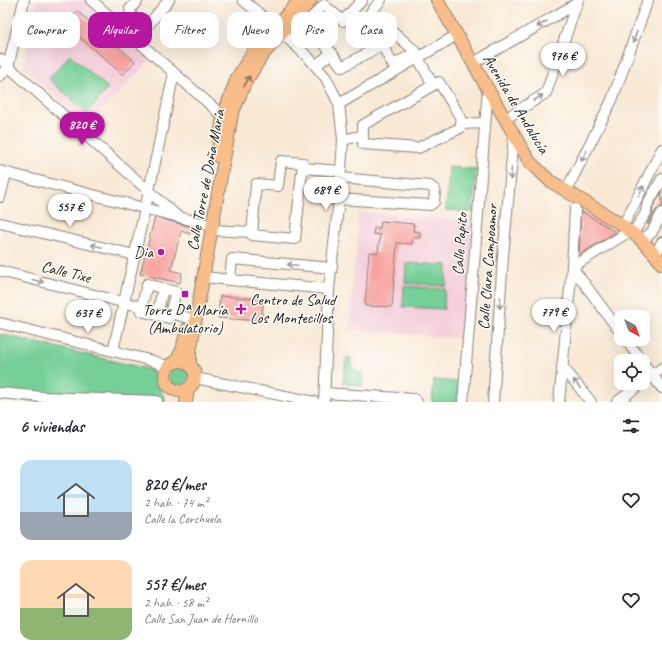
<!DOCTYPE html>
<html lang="es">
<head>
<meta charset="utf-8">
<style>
  body { margin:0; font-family:Caveat,sans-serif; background:#f2f2f3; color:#2b2b33; height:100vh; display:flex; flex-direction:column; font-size:15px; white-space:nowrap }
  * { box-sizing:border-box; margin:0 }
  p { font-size:13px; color:#7c7c81 }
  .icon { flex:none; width:22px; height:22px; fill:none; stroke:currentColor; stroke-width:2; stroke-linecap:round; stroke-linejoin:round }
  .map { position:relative; height:402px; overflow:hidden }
  .drawer { display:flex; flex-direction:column; background:#fff; flex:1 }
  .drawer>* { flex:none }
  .hud { position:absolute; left:12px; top:12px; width:400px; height:36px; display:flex; gap:8px }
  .needle { width:26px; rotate:138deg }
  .fabs { position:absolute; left:614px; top:310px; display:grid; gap:8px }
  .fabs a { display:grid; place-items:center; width:36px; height:36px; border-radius:8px; background:#fff; box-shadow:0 4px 16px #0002; font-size:20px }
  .price { position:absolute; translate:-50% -34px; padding:0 9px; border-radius:14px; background:#fff; color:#222; font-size:13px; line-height:26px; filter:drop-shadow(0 1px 2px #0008) }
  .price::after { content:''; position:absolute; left:50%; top:24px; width:12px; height:9px; margin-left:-6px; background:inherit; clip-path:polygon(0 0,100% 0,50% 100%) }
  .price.selected { background:#b5179e; color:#fff }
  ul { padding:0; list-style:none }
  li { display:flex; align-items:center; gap:12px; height:100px; padding:0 20px }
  li span { display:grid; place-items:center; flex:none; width:112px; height:80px; border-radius:12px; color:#555 }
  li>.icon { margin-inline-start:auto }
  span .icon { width:48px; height:48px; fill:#fffc; stroke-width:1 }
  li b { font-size:17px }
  h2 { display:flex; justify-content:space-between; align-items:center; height:48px; padding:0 20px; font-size:17px }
  .pill { padding:0 14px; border-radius:12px; background:#fff; box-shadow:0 4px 16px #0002; font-size:14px; line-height:36px }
  .pill.selected { background:#b5179e; color:#fff }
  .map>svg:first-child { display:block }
  .built { fill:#f5cfdc }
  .green { fill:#74cf96; stroke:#487659 }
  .building { fill:#f8a3a0 }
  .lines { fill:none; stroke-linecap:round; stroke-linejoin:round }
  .minor-casing { stroke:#8a8278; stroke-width:12 }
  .major-casing { stroke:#8a8278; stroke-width:14 }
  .minor { stroke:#fff; stroke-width:10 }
  .major { stroke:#f8bd89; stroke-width:12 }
  .oneway { stroke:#999 }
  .oneway2 { stroke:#8a6c52 }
  .poi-dot { fill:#b5179e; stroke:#fdfcf7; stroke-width:1.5 }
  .labels { text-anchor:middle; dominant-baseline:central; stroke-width:3; stroke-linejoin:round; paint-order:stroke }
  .street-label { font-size:16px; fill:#1c1c1c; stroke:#fdfcf7 }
  .poi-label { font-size:16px; fill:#1c1c1c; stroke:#fdfcf7; text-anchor:end }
</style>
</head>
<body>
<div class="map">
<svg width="662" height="402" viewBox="0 0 662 402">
  <rect width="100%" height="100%" fill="#fdfcf7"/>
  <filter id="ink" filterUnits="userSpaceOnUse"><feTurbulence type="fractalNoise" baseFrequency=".025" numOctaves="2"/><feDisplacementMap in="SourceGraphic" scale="8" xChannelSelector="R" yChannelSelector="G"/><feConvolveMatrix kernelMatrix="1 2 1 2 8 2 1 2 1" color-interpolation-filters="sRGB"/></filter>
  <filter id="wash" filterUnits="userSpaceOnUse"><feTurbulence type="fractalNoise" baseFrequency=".012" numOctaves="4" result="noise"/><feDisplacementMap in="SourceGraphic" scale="16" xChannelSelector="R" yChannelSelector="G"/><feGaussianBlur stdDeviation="0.9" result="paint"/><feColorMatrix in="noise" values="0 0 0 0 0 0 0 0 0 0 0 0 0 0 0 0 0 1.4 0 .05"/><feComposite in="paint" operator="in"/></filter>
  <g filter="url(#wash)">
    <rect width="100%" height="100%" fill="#f8e8d4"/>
    <g class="built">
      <polygon points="37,0 85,0 151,59 88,126 23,66"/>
      <polygon points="359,212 475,221 466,339 349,329"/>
    </g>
    <g class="green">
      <polygon points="70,55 108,88 87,113 49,79"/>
      <polygon points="449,167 476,169 473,212 446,210"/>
      <polygon points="406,263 447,265 446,286 405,283"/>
      <polygon points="404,286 445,289 444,309 403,307"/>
      <polygon points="0,334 152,370 166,402 48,402 0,399"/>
      <polygon points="346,358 351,358 351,365 356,371 361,373 363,370 362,386 343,383"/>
      <circle cx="179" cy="376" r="10"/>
      <polygon points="434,380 460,382 458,402 432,402"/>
    </g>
    <g id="blocks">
      <g class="building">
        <polygon points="77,11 135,61 123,75 65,24"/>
        <polygon points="662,192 662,207 656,210 648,225 647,224 652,216 653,207"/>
        <polygon points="581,211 616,232 579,255"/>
        <polygon points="155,217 191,227 190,234 181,231 171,270 182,273 180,283 140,274"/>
        <polygon points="381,221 414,224 413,231 420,232 420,238 413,238 412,244 397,243 392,307 365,306 369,252 378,253 380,235 373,234 374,228 380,228"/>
        <polygon points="220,296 263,299 262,321 218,318"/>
      </g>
    </g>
  </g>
  <g filter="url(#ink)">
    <use href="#blocks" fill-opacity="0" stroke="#8a8278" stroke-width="1"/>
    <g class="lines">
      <defs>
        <g id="minor">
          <polyline points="91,0 223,116"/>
          <polyline points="138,0 130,9 132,18 141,24 149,24 169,0"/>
          <polyline points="243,0 275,27"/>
          <polyline points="362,0 343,21 324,5 304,25 323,42 342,67 382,45 393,65 416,52 371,12 381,0"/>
          <polyline points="282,33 309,58 326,78 339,104 343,140 339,199 329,289 324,402"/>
          <polyline points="418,58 433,85"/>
          <polyline points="0,59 178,217"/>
          <polyline points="473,63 576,4"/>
          <polyline points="316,65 332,53"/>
          <polyline points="0,76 8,67 24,0"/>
          <polygon points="439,82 462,120 460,128 418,148 363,144 363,125"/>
          <polyline points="339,104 457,35"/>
          <polyline points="505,119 546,93 578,0"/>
          <polyline points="461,124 485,123"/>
          <polyline points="343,140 363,135"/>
          <polygon points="281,161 303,163 295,239 252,235 256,184 278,186"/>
          <polyline points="303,168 340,171"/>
          <polyline points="0,171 206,224"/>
          <polyline points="566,191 612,100 648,0"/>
          <polyline points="0,197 6,173"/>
          <polyline points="339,199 430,205 434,202 435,190 430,186 340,178"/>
          <polyline points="0,223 135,255"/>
          <polyline points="623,226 662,149"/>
          <polyline points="212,230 252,232"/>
          <polyline points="633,233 646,213 647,205 662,179"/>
          <polyline points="642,241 652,232 662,213"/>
          <polyline points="655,255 662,242"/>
          <polyline points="572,267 621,333"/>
          <polyline points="572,267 630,231"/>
          <polyline points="0,271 142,307"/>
          <polyline points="204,277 230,280"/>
          <polyline points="329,289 230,280 232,259 332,268"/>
          <polyline points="170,313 176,292 147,284 141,311 169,318 170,313 189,318"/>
          <polyline points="157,315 163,289"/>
          <polyline points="0,323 153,361 168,367"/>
          <polyline points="625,339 642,361"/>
          <polyline points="113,351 149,191 174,73"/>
          <polyline points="643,363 662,388"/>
          <polyline points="562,366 591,402"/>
          <polyline points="195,378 315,402"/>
          <polyline points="648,379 662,368"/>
          <polyline points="0,393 43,397 157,401"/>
          <polyline points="325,393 414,399 417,402"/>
          <polyline points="463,402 488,89"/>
          <polyline points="493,402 503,257 514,135"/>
          <polyline points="559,402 572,267 575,209"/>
          <polyline points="617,402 642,383"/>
        </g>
        <g id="major">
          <polyline points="437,0 529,161 550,181 619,223 639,238 653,252 662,264"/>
          <polyline points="217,156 223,116 237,78 253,52 300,0"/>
          <circle cx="180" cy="376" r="15"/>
          <polyline points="176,362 182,350 187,329"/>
          <polyline points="190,365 190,352 232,114 245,83 261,57 311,0"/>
          <polyline points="186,402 188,389"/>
        </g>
      </defs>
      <use href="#minor" class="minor-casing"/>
      <use href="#major" class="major-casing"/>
      <use href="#minor" class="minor"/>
      <use href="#major" class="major"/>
    </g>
    <defs><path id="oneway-shaft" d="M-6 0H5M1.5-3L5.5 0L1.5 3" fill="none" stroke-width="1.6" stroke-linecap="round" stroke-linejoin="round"/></defs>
    <g class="oneway">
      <use href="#oneway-shaft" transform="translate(542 24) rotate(150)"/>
      <use href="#oneway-shaft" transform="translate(635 37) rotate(110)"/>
      <use href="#oneway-shaft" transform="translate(538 98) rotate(-33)"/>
      <use href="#oneway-shaft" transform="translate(584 156) rotate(117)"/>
      <use href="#oneway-shaft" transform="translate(511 174) rotate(95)"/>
      <use href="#oneway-shaft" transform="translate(641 191) rotate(-64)"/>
      <use href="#oneway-shaft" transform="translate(97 246) rotate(-166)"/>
      <use href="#oneway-shaft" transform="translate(293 265) rotate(-175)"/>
      <use href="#oneway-shaft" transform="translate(38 281) rotate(14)"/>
      <use href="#oneway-shaft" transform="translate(500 303) rotate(94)"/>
      <use href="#oneway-shaft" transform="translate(577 384) rotate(-128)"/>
    </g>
    <use class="oneway2" href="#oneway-shaft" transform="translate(247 81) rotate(-62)"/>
  </g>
  <g class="poi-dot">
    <circle cx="161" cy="252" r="4"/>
    <rect x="181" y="290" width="8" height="8" rx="2"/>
    <path d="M239 303h4v4h4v4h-4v4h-4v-4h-4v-4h4z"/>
  </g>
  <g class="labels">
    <g class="street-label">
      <text transform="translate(516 104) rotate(59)">Avenida de Andalucía</text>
      <text transform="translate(206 180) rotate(-79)">Calle Torre de Doña María</text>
      <text transform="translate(460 244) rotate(-86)">Calle Papito</text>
      <text transform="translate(488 267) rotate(-86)">Calle Clara Campoamor</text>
      <text transform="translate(66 272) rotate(14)">Calle Tixe</text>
    </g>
    <g class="poi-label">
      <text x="153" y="252">Dia</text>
      <text x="250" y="300" text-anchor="start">Centro de Salud<tspan x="250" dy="18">Los Montecillos</tspan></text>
      <text x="185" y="310" text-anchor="middle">Torre Dª María<tspan x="185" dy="18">(Ambulatorio)</tspan></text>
    </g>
  </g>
</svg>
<div class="fabs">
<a><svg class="needle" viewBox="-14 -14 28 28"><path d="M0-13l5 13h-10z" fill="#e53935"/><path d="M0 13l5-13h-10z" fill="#7c7c81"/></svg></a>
<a><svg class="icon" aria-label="locate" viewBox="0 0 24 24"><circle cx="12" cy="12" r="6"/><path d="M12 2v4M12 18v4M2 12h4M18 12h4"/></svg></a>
</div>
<b class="price" style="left:563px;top:77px">976 €</b>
<b class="price selected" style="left:82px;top:146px">820 €</b>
<b class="price" style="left:326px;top:211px">689 €</b>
<b class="price" style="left:70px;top:228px">557 €</b>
<b class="price" style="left:554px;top:333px">779 €</b>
<b class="price" style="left:88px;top:334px">637 €</b>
<div class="hud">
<a class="pill">Comprar</a>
<a class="pill selected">Alquilar</a>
<a class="pill">Filtros</a>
<a class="pill">Nuevo</a>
<a class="pill">Piso</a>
<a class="pill">Casa</a>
</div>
</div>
<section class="drawer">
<h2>6 viviendas<svg class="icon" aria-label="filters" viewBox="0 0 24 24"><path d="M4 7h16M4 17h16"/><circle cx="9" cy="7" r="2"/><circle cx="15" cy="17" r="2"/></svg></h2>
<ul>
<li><span style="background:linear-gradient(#bfe0f5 65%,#9aa5b1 0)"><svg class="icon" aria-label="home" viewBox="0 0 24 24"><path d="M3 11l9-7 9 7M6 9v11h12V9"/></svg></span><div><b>820 €/mes</b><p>2 hab. · 74 m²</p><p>Calle la Corchuela</p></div><svg class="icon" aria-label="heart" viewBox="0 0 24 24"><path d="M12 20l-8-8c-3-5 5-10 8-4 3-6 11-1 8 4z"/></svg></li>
<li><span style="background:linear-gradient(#ffd9b3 60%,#8fb573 0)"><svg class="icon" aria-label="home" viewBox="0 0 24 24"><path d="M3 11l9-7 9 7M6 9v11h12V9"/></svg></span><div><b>557 €/mes</b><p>2 hab. · 58 m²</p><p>Calle San Juan de Hornillo</p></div><svg class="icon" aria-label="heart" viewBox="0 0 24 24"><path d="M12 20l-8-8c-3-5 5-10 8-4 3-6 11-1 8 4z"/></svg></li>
</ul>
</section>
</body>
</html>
